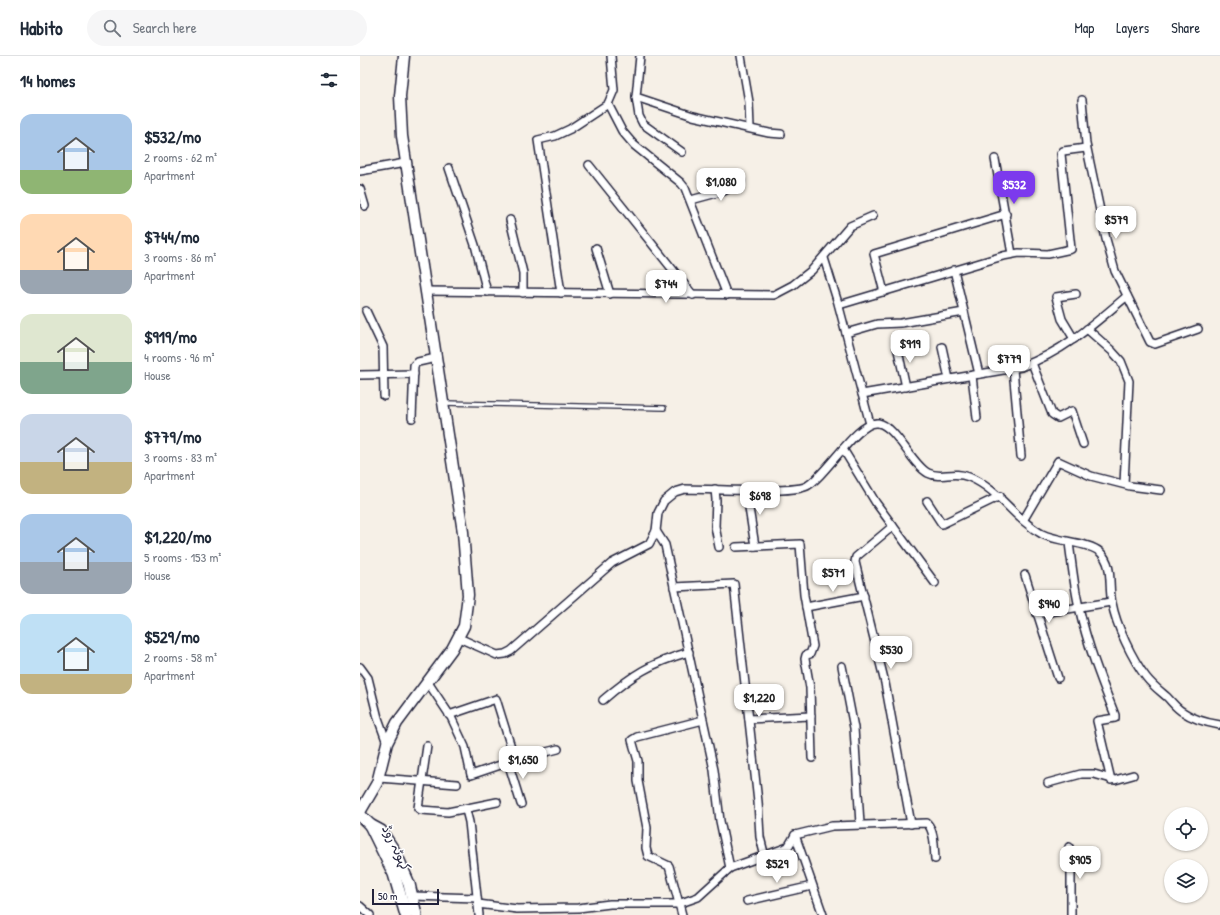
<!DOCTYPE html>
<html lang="en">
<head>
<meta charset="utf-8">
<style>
  body { margin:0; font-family:"Patrick Hand","Playpen Sans Arabic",sans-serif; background:#f6f6f7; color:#1f2937; height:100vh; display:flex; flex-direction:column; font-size:15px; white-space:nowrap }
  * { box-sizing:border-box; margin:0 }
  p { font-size:13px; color:#747a83 }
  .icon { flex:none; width:22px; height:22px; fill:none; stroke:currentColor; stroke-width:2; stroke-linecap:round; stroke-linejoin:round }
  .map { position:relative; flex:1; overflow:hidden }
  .drawer { display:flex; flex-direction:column; background:#fff; width:360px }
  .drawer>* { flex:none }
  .tools { position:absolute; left:804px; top:751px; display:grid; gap:8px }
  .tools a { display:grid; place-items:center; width:44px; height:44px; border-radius:50%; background:#fff; box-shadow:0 1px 3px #0004; font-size:20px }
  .scale { position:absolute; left:12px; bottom:10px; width:67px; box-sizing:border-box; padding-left:4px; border:2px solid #22223b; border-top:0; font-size:11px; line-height:14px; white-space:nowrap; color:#22223b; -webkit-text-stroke:3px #fff; paint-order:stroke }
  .price { position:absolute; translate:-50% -34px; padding:0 9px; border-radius:8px; background:#fff; color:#222; font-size:13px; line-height:26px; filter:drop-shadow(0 1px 2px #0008) }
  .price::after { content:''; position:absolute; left:50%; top:24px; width:12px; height:9px; margin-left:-6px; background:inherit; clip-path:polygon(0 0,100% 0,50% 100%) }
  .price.active { background:#7c3aed; color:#fff }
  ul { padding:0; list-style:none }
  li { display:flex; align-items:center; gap:12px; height:100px; padding:0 20px }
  li span { display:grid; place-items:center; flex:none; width:112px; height:80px; border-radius:12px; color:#555 }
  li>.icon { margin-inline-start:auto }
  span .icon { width:48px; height:48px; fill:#fffc; stroke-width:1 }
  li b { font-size:17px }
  h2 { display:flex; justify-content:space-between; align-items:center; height:48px; padding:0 20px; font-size:17px }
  header { display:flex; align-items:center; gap:24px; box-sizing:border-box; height:56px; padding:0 20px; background:#fff; border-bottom:1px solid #e0e1e3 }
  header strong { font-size:19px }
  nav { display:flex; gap:22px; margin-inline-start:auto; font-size:14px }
  .search { width:280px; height:36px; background:#f6f6f7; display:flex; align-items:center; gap:10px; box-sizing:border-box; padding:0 14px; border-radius:22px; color:#747a83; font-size:15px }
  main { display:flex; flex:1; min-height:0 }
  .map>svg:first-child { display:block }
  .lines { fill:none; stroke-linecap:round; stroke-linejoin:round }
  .service-casing { stroke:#22223b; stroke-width:6 }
  .minor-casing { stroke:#22223b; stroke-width:10 }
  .secondary-casing { stroke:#22223b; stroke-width:13 }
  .primary-casing { stroke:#22223b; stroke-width:14 }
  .service { stroke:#fff; stroke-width:3.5 }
  .minor { stroke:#fff; stroke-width:7 }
  .secondary { stroke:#fff; stroke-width:10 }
  .primary { stroke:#fff; stroke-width:11 }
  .labels { text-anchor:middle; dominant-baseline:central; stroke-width:3; stroke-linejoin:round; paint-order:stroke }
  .street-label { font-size:13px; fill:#22223b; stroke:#fff }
</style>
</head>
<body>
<header>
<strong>Habito</strong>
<div class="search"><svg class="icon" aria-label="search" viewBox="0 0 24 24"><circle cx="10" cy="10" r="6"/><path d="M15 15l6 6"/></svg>Search here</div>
<nav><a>Map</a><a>Layers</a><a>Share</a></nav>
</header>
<main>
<section class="drawer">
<h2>14 homes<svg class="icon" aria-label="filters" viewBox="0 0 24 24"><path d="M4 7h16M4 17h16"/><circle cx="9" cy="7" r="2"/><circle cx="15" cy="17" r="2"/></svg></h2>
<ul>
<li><span style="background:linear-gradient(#a9c7e8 70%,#8fb573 0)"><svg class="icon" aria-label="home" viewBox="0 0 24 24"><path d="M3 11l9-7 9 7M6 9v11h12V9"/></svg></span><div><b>$532/mo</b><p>2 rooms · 62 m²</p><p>Apartment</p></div></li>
<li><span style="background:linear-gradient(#ffd9b3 70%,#9aa5b1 0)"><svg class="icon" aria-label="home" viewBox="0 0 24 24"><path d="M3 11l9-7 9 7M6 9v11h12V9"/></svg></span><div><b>$744/mo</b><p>3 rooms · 86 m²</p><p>Apartment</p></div></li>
<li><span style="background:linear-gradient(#dfe7d0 60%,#7fa58c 0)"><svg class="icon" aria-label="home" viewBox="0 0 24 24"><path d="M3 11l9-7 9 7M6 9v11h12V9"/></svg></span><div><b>$919/mo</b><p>4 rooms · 96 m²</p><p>House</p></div></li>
<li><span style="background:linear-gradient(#c9d6e8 60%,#c2b280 0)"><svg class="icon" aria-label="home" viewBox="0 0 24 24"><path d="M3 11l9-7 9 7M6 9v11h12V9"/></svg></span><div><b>$779/mo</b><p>3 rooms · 83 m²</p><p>Apartment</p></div></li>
<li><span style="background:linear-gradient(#a9c7e8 60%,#9aa5b1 0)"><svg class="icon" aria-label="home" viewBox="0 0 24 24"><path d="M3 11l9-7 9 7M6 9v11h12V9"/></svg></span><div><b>$1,220/mo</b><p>5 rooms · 153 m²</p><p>House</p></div></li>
<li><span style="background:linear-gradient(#bfe0f5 75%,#c2b280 0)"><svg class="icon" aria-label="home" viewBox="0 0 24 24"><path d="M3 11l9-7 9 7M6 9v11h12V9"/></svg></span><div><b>$529/mo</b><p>2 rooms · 58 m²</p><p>Apartment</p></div></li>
</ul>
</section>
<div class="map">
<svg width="860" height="859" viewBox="0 0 860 859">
  <rect width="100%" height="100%" fill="#f6f0e7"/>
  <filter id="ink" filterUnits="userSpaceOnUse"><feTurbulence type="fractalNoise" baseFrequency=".025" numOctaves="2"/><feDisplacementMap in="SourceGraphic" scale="8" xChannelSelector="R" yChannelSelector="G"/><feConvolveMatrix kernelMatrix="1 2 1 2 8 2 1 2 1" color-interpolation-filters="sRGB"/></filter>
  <g filter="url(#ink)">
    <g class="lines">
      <defs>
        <polyline id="service" points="84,347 304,352"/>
        <g id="minor">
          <polyline points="280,0 276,41 333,60 409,77 421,78"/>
          <polyline points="381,0 389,46 390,72"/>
          <polyline points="276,41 279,60 283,68 322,96"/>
          <polyline points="722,44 726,88 746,183 755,215 790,286 795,288 838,273"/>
          <polyline points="248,48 262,75 274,89 321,127 325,132 367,239"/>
          <polyline points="635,103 652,198"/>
          <polyline points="229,109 333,239"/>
          <polyline points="89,112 115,189 127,236"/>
          <polyline points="0,115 45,107"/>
          <polyline points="0,133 5,150"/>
          <polyline points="331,144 364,135 381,125"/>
          <polyline points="150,164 163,217 163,237"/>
          <polyline points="236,192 250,238"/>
          <polyline points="464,202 478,247 510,368"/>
          <polyline points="594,214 619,318"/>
          <polyline points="65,235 414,239 433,229 452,214 490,170 513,160"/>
          <polyline points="524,236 514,198 646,158"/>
          <polyline points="201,237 178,84 195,80 210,73 248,48 254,34 251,0"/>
          <polyline points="479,249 643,200 659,197 688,198 711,193 701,98 703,95 726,92"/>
          <polyline points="6,255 23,291 24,340"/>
          <polyline points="727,273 752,295 761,305 769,325 764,428"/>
          <polyline points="486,277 517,268 541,267 604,256"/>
          <polyline points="714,283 702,263 696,241 716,238"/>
          <polyline points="537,290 546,331"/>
          <polyline points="582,291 589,323"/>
          <polyline points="672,307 692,358 698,362 712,355 723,388"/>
          <polyline points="653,313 661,400"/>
          <polyline points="0,319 54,318"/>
          <polyline points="612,320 617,362"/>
          <path d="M 502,338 L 661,311 C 703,296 733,269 767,240"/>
          <polyline points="52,362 54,309 58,306 76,302"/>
          <polyline points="483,393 516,447 575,527"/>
          <polyline points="355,433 356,444 355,470 359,491"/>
          <polyline points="386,433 395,490"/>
          <polyline points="567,445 582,468 640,440"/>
          <polyline points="664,463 698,405 731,420 770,430 801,434"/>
          <polyline points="533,470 496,501 495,506 525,627 551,768"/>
          <polyline points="296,475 305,489 354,714 360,765 370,812"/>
          <path d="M 709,487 C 712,508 714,530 719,551 C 727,588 741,624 755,659 L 755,662 L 737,665 L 751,724"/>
          <polyline points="376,491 440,488 444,539 453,590 450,598 446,599 445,603 450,632 452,702"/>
          <polyline points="665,519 698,622"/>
          <polyline points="314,531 374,528 398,746 400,781 405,801"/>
          <polyline points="446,551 504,540"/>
          <polyline points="677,558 751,546"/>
          <path d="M 99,582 L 137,599 L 145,598 L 151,595 L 252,507 L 289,488 L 296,475 L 298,457 L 304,445 L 315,436 L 325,433 C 347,433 432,438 447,430 C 466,420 498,364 518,367 C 536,370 552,409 568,417 C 582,424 592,414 609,421 C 640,434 654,463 682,478 C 698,486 729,486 740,496 C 754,509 748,530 752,547 C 756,569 772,603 786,621 C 792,629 800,635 807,641 C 812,646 817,653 823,656 C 833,663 848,667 860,669"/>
          <polyline points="482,610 494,672 500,768"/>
          <polyline points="0,611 8,622 18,662 27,687"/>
          <polyline points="67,625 91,661 105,691 111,719 155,704 198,693"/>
          <path d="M 243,644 C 272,619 291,607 329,596"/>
          <polyline points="89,659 136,643 155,704"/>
          <polyline points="389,663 451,660"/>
          <polyline points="67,690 58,752 61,754 88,756 137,746"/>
          <polyline points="148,706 161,748"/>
          <polyline points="19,722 97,728"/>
          <polyline points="688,727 721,718 734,718 755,724 773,719"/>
          <polyline points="106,754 109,766 119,859"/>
          <polyline points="435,779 463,859"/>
          <polyline points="709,791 711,810 711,859"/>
          <polyline points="53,840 117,842"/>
          <polyline points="387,845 452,830"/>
          <path d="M 118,848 L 157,853 L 218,852 L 250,848 L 318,848 L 338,841 L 370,812 L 428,791 L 435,779 L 472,770 L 567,767 C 575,776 574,791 575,803"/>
          <polyline points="0,850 10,859"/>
          <polyline points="322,859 309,810 288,800 286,792 287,772 278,725 278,705 272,684 277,681 343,664"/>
        </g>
        <polyline id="secondary" points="0,756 17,727 27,687 37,667 92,593 104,570 108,539 103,476 42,80 40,40 44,0"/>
        <g id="primary">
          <polyline points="0,759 10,769 21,775 36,798 49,828 56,859"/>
          <polyline points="10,769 34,818 46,859"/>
        </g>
      </defs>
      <use href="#service" class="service-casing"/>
      <use href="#minor" class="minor-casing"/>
      <use href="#secondary" class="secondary-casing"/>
      <use href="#primary" class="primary-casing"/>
      <use href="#service" class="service"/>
      <use href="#minor" class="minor"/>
      <use href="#secondary" class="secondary"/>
      <use href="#primary" class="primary"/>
    </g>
  </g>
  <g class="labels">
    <g class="street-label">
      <text transform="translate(37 792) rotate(64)">کہوٹہ روڈ</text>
    </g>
  </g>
</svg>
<div class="tools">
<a><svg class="icon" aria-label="locate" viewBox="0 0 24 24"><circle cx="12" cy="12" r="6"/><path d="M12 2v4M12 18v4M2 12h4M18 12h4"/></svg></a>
<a><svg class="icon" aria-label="layers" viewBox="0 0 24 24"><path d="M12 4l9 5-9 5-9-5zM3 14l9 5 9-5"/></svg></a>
</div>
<div class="scale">50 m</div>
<b class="price" style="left:361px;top:146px">$1,080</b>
<b class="price active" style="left:654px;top:149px">$532</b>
<b class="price" style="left:756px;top:184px">$579</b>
<b class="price" style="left:306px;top:248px">$744</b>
<b class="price" style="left:550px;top:308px">$919</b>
<b class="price" style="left:649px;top:323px">$779</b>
<b class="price" style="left:400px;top:460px">$698</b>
<b class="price" style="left:473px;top:537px">$571</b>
<b class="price" style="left:689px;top:568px">$940</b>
<b class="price" style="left:531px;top:614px">$530</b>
<b class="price" style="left:399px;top:662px">$1,220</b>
<b class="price" style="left:163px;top:724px">$1,650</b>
<b class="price" style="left:720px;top:824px">$905</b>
<b class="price" style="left:417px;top:828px">$529</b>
</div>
</main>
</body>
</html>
